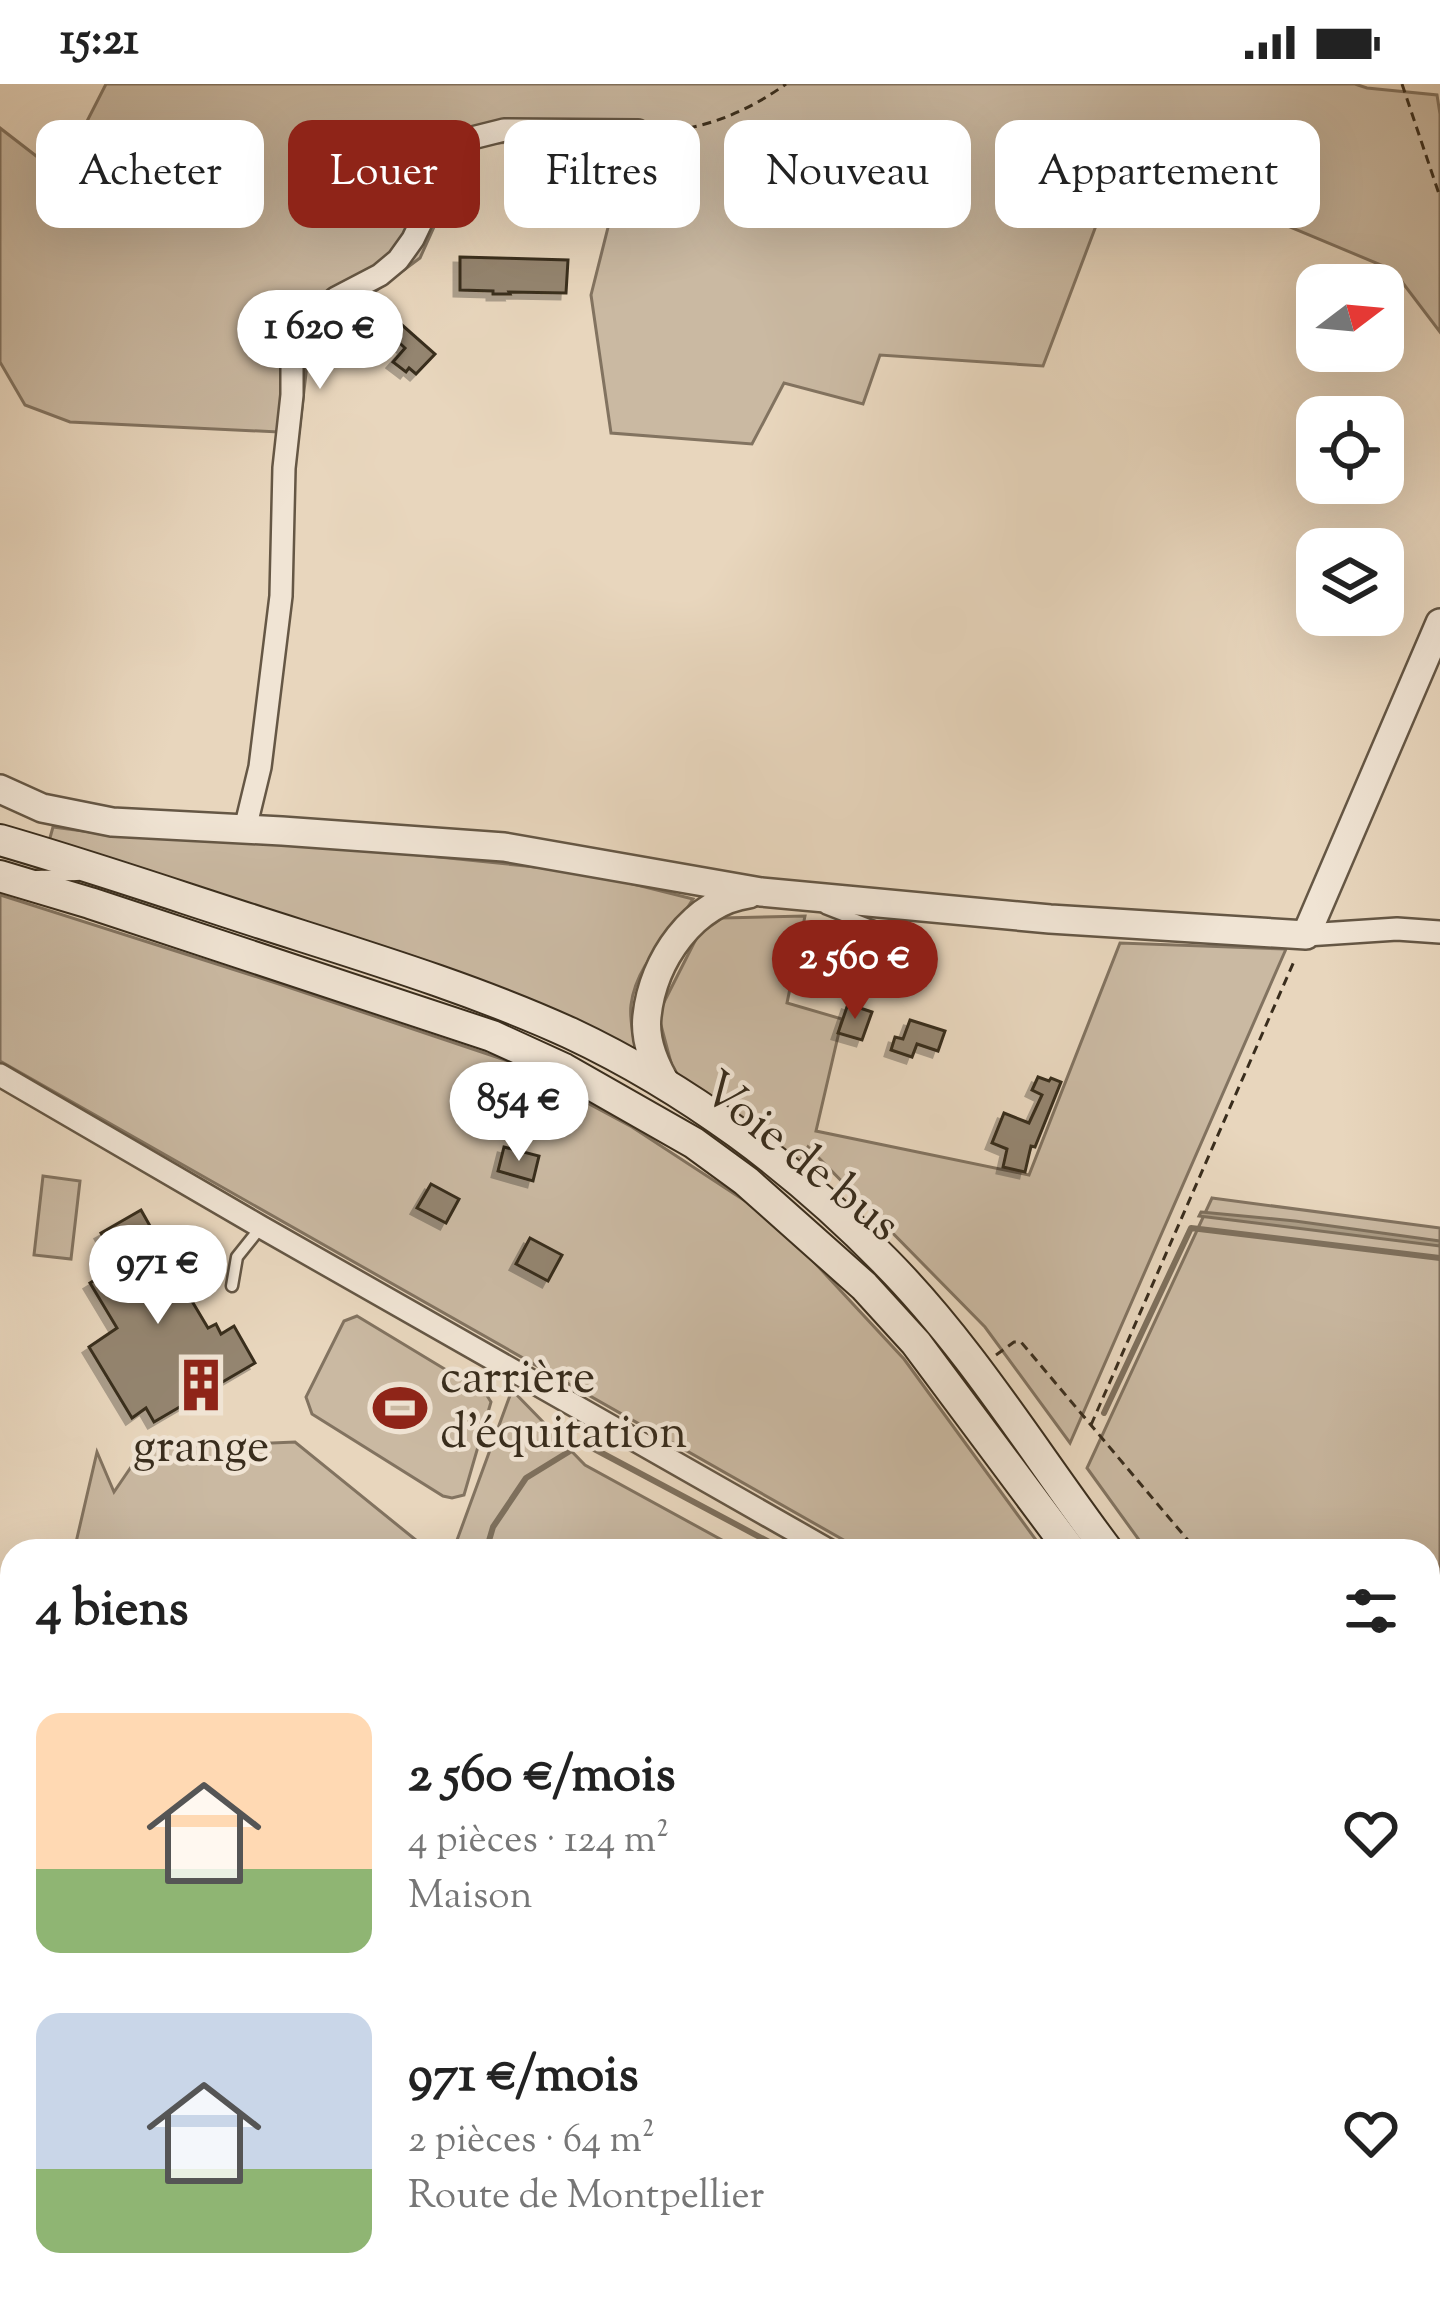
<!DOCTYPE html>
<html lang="fr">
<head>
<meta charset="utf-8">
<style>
  body { margin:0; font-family:"Sorts Mill Goudy",serif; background:#f6f6f6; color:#222; height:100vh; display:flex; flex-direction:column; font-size:45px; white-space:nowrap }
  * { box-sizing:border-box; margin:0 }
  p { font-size:39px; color:#767676 }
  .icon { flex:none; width:66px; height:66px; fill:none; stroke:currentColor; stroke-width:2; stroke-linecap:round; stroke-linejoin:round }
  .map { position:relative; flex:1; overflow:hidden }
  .side { position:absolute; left:0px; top:1455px; width:1440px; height:771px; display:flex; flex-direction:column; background:#fff; border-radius:36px 36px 0 0; box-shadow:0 12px 48px #0002 }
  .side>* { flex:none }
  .guide { position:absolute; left:36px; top:36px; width:1368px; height:108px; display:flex; gap:24px }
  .needle { width:78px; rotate:74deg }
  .buttons { position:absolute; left:1296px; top:180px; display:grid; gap:24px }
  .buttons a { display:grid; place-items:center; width:108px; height:108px; border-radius:24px; background:#fff; box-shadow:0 12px 48px #0002; font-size:60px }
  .price { position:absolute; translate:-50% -102px; padding:0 27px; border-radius:42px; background:#fff; color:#222; font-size:39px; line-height:78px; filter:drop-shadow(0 3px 6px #0008) }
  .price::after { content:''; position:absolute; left:50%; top:72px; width:36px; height:27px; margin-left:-18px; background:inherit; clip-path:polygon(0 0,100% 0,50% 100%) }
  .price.current { background:#8f2418; color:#fff }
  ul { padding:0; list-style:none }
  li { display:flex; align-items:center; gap:36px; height:300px; padding:0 36px }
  li span { display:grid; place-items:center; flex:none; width:336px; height:240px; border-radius:24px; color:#555 }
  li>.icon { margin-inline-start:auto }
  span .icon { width:144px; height:144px; fill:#fffc; stroke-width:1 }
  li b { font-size:51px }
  h2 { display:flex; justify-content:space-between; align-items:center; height:144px; padding:0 36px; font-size:51px }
  .pill { padding:0 42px; border-radius:24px; background:#fff; box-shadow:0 12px 48px #0002; font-size:42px; line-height:108px }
  .pill.current { background:#8f2418; color:#fff }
  .status { display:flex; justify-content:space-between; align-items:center; height:84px; padding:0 60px; background:#fff; direction:ltr }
  .status svg { height:33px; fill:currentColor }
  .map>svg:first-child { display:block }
  .green { fill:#cab9a2; stroke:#827360; stroke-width:3 }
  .water { fill:#ac9d87; stroke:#7e705d; stroke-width:3 }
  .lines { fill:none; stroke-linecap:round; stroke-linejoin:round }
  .stream { stroke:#7e705d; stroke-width:6 }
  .building { fill:#948570; stroke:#392d1d; stroke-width:3; filter:url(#shadow) }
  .service-casing { stroke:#655745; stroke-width:15 }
  .minor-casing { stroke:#655745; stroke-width:26 }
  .tertiary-casing { stroke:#655745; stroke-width:32 }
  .secondary-casing { stroke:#392d1d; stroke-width:34 }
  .path { stroke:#392d1d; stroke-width:3; stroke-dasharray:9 6; stroke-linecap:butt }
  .service { stroke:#f0e4d4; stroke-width:10 }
  .minor { stroke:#f0e4d4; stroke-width:21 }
  .tertiary { stroke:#f0e4d4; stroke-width:27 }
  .secondary { stroke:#f0e4d4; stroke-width:30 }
  .labels { text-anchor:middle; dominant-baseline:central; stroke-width:9; stroke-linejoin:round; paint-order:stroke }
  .street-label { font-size:48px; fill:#392d1d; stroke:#f0e4d4 }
  .poi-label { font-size:48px; fill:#392d1d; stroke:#f0e4d4; text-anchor:start }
</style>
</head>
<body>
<div class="status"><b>15:21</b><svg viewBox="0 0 49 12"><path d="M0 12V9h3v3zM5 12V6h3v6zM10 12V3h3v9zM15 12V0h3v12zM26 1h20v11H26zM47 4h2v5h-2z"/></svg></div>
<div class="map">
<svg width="1440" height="2224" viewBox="0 0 1440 2224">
  <defs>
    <filter id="shadow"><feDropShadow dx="-6" dy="6" stdDeviation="0" flood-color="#0004"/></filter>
  </defs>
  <rect width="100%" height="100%" fill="#e8d6bd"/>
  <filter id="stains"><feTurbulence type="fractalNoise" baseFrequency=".00167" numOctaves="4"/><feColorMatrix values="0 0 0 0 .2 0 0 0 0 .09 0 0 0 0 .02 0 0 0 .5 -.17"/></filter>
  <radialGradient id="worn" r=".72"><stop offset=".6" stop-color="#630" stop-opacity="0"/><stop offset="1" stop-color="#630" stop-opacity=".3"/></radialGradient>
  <g class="green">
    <polygon points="106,0 1355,0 1367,4 1437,11 1440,30 1440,248 1393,186 1122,73 1043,282 880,271 863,320 784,299 752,360 611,349 591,211 629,60 532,57 479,60 457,92 420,174 342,232 309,264 299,349 70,338 25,321 0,278 0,44 44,78 80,51"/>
    <path d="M 53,743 L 98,749 L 252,754 L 585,788 L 693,815 C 672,850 636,879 631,921 C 629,936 634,953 636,969 L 48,761 Z"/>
    <polygon points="0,811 276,899 511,978 632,1043 776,1137 904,1275 1044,1467 863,1467 0,977"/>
    <polygon points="805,832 787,919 842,935 816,1047 1029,1091 1120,859 1286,865 1070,1359 985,1243 808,1063 796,1084 674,990 658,930 698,851 722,834"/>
    <polygon points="43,1092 80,1097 71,1175 34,1171"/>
    <polygon points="1212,1114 1440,1144 1440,1894 1434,1885 1436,1832 1428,1822 1428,1467 1147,1467 1087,1384"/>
    <polygon points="357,1232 486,1310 491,1318 464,1411 452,1414 443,1412 312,1330 306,1313 344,1237"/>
    <polygon points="512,1306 585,1381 742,1467 74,1467 97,1368 114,1408 144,1364 295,1358 422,1461 453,1467"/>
    <polygon points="12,1575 12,2002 0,2004 0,1576"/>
    <polygon points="1428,2039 1440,2052 1440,2212 1427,2224 1339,2224 1327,2214 1428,2214"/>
    <polygon points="850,2214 1268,2214 1281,2224 817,2224"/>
  </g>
  <polygon class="water" points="1201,1128 1295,1137 1440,1157 1440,1162 1199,1132"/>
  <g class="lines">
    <g class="stream">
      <polyline points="1104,1329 1191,1144 1440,1174"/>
      <polyline points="486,1467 493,1443 526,1394 583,1359 786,1467"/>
      <polyline points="0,1819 12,1823"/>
    </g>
  </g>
  <g class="building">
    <polygon points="460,173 568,176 566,209 509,208 510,210 493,210 493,207 460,206"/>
    <polygon points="402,241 435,270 416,290 409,284 406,288 393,278 405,264 392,252"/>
    <polygon points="848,920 872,928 862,956 838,949"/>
    <polygon points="910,936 945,947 938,967 917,960 912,973 891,966 895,953 903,955"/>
    <polygon points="1038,993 1049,997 1051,994 1061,998 1035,1063 1031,1062 1025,1088 1003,1083 1007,1065 992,1059 1004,1029 1029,1039 1042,1011 1032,1006"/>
    <polygon points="504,1063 539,1072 533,1097 498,1087"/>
    <polygon points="431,1100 459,1115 446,1139 417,1124"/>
    <polygon points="141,1126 159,1158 170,1151 190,1184 177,1192 208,1244 216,1240 221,1250 234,1242 255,1279 154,1338 146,1324 132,1334 89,1263 117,1244 90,1199 119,1181 101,1149"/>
    <polygon points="530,1154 562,1171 548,1197 516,1180"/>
  </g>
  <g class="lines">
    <defs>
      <g id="service">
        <polyline points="36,792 77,791"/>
        <polyline points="825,824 879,845 911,869 903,894"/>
        <polyline points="232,1202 237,1173 261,1143"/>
      </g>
      <g id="minor">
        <polyline points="245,745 260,683 281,512 284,384 292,311 292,281 300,255 316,233 336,214 380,191 398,176 413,155 450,78 468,55 504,46 638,47"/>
        <polyline points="1306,851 1397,845 1440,848"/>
        <polyline points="0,991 261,1143 830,1467"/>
      </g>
      <g id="tertiary">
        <polyline points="0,705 42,724 112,738 282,747 504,763 761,808 1050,835 1306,851 1440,539"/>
        <path d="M 668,1003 C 655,982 644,957 647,932 C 653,876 693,818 749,810"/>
        <polyline points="1297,2214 1309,2224"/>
        <polyline points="769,2224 799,2214"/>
      </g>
      <g id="secondary">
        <path d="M 0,756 C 87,781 174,811 261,839 C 364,872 471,904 570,949 C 687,1004 796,1085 886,1178 C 971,1264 1035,1370 1108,1467"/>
        <polyline points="0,792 90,819 492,952 564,985 694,1059 746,1097 864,1202 916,1259 1071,1467"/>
        <polyline points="1428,1900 1440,1917"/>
        <polyline points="1428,1955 1440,1971"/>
      </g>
    </defs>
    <use href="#service" class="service-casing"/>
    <use href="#minor" class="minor-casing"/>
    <use href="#tertiary" class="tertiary-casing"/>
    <use href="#secondary" class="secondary-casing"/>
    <g class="path">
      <polyline points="1402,0 1440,113"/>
      <path d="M 658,47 C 703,47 750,26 786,0"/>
      <polyline points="996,1271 1014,1258 1021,1258 1197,1467"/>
      <polyline points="1091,1341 1295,875"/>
      <polyline points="1428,1860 1440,1867"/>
    </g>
    <use href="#service" class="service"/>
    <use href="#minor" class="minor"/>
    <use href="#tertiary" class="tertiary"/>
    <use href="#secondary" class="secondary"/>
  </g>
  <defs>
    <symbol id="building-bare" viewBox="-9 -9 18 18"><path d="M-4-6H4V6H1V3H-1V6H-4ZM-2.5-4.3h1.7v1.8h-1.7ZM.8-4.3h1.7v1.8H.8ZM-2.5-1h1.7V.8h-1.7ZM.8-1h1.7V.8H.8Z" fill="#8f2418" stroke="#f0e4d4" stroke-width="2.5" paint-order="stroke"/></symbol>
    <symbol id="stadium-bare" viewBox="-9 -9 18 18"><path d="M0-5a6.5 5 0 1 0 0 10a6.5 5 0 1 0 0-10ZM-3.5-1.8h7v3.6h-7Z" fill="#8f2418" stroke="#f0e4d4" stroke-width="2.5" paint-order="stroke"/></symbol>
  </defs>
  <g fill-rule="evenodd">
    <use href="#building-bare" x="163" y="1263" width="76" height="76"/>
    <use href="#stadium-bare" x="362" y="1286" width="76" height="76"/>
  </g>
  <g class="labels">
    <g class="street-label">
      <text transform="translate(799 1075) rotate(39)">Voie de bus</text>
    </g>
    <g class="poi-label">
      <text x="440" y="1296">carrière<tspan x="440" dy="55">d'équitation</tspan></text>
      <text x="201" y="1365" text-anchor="middle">grange</text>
    </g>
  </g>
  <rect width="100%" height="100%" filter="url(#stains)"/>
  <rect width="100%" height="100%" fill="url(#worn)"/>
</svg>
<div class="buttons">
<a><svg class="needle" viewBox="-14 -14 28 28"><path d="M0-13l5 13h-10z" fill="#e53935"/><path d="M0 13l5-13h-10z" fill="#767676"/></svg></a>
<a><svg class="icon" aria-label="locate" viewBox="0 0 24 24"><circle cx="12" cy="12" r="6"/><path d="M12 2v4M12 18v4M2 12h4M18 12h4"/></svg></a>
<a><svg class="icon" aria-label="layers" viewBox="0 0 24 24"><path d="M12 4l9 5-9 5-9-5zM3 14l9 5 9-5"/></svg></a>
</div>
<b class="price" style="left:320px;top:308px">1 620 €</b>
<b class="price current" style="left:855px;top:938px">2 560 €</b>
<b class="price" style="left:519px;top:1080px">854 €</b>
<b class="price" style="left:158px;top:1243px">971 €</b>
<div class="guide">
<a class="pill">Acheter</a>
<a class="pill current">Louer</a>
<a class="pill">Filtres</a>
<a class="pill">Nouveau</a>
<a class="pill">Appartement</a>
</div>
<section class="side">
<h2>4 biens<svg class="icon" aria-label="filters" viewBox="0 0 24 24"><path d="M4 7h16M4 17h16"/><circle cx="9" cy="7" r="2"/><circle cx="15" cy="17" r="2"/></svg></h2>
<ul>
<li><span style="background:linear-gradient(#ffd9b3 65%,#8fb573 0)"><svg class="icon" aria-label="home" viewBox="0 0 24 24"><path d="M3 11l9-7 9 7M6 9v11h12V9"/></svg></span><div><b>2 560 €/mois</b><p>4 pièces · 124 m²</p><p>Maison</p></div><svg class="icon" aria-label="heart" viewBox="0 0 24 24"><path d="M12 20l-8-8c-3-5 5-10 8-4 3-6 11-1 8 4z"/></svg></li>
<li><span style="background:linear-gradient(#c9d6e8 65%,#8fb573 0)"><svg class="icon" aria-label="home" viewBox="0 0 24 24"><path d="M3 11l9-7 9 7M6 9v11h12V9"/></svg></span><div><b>971 €/mois</b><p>2 pièces · 64 m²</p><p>Route de Montpellier</p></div><svg class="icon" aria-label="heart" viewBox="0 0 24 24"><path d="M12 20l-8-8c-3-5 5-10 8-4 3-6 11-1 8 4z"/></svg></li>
</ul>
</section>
</div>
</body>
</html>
